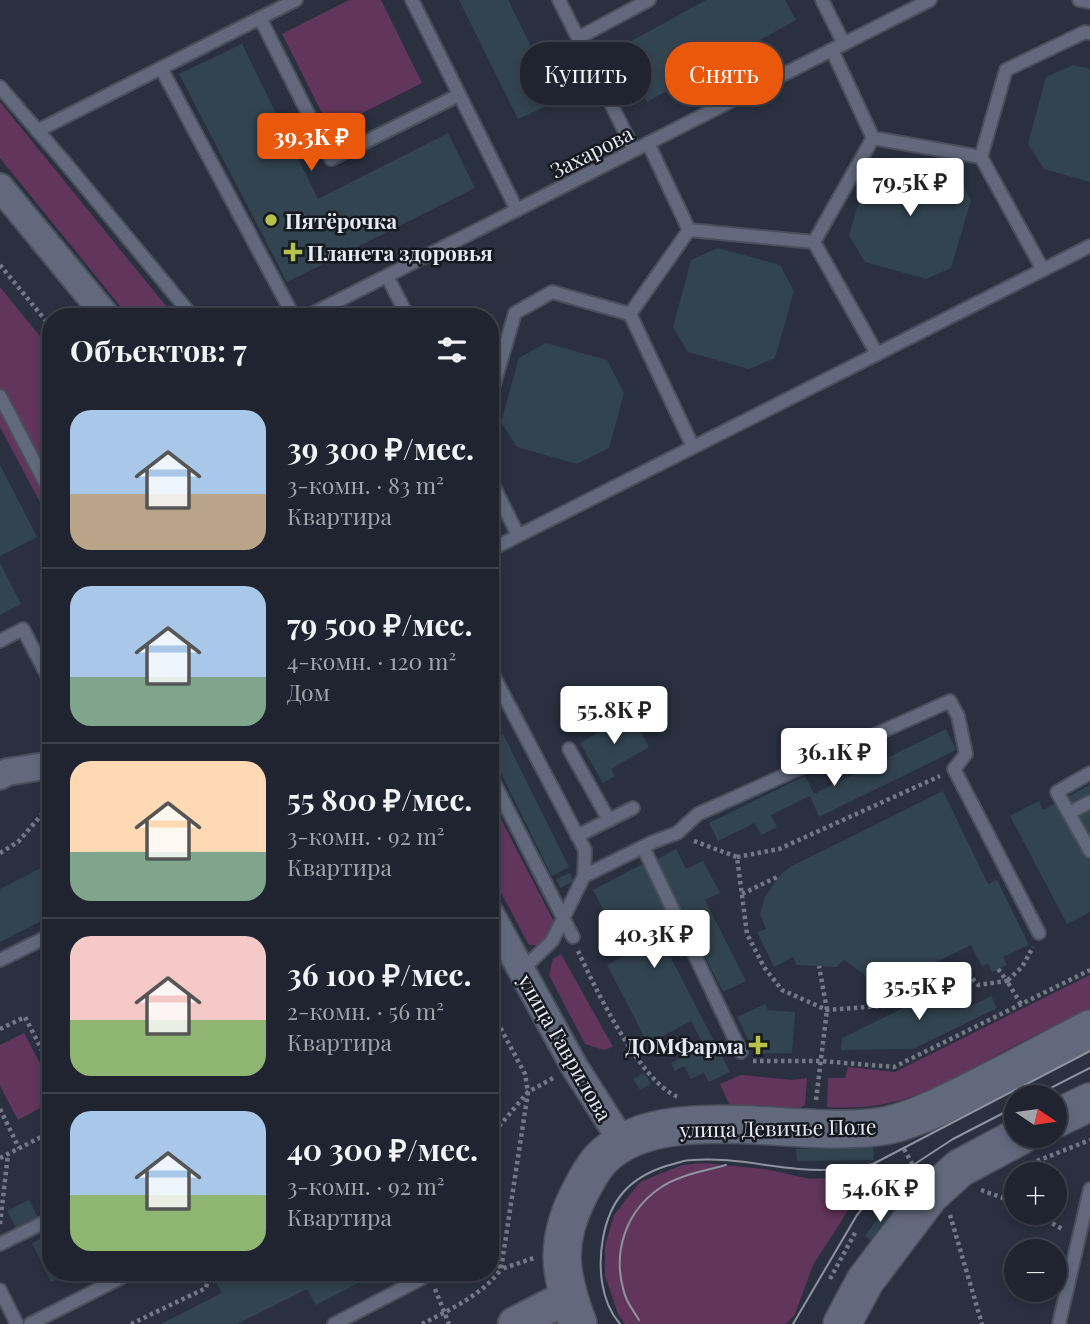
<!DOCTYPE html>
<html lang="ru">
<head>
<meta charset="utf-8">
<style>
  body { margin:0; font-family:"Playfair Display",serif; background:#2d303c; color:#f1f3f6; height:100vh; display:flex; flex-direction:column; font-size:26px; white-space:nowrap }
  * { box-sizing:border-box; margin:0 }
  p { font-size:23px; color:#a2a4ab }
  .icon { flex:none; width:38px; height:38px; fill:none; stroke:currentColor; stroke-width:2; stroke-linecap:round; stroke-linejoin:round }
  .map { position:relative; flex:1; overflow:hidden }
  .panel { position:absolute; left:42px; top:308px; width:457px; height:973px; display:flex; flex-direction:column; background:#202430; border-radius:28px; box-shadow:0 4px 10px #0003,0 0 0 2px #3d414c }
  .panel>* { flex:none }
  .top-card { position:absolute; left:520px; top:42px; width:464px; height:63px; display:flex; gap:14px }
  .needle { width:46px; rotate:103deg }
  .tools { position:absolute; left:1004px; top:1085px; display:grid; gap:14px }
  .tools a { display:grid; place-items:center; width:63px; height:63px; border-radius:50%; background:#202430; box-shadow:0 4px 10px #0003,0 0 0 2px #3d414c; font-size:35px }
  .price { position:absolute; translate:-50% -60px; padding:0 16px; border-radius:7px; background:#fff; color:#222; font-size:23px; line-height:46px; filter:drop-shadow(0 2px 4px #0008) }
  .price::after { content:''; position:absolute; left:50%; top:42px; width:21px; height:16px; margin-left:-10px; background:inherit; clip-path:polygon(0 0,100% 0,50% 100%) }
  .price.selected { background:#ea580c; color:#fff }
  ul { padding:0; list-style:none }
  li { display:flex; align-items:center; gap:21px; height:175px; padding:0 28px }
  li+li { border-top:2px solid #3d414c }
  li span { display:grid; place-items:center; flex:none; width:196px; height:140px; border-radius:21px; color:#555 }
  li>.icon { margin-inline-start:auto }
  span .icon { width:84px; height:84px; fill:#fffc; stroke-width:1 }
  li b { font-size:30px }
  h2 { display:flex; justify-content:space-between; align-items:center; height:84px; padding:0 28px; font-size:30px }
  .tag { padding:0 24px; border-radius:28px; background:#202430; box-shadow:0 4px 10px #0003,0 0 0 2px #3d414c; font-size:24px; line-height:63px }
  .tag.selected { background:#ea580c; color:#fff }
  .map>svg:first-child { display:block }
  .green { fill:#62355c }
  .building { fill:#324450 }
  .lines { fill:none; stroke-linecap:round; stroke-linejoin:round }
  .service-casing { stroke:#4a4f5d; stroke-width:16 }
  .minor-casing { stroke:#4a4f5d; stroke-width:30 }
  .tertiary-casing { stroke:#4a4f5d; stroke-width:37 }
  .secondary-casing { stroke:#4a4f5d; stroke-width:40 }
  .path { stroke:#737887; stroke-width:4.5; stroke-dasharray:3.5 3.5; stroke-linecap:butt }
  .service { stroke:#62697c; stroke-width:12 }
  .minor { stroke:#62697c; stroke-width:26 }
  .tertiary { stroke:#62697c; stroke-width:33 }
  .secondary { stroke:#62697c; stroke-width:37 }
  .tram { stroke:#8e93a1; stroke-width:2 }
  .poi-dot { fill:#b6c249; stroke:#161820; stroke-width:2.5 }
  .labels { text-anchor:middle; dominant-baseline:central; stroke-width:5; stroke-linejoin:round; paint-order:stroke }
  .street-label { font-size:21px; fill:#e6eaf5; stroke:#161820 }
  .poi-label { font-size:21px; font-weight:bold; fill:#e6eaf5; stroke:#161820; text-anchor:start }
</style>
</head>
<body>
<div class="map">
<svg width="1090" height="1324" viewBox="0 0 1090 1324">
  <rect width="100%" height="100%" fill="#2a3040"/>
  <g class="green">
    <polygon points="349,0 381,0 422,83 330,129 282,34"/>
    <polygon points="0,102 175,317 129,317 0,158"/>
    <polygon points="0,287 51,350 51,502 41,504 0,427"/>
    <polygon points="490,798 554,922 552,935 542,945 529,945 490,872"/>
    <polygon points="561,954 613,1047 604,1050 585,1044 549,975 553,959"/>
    <path d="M 1090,975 L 1090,1009 C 1063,1022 1035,1035 1008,1049 C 943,1084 904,1112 827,1107 L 828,1078 L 845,1078 L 848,1067 L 895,1072 Z"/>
    <polygon points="24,1033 51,1084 51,1102 18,1120 0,1086 0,1045"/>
    <polygon points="741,1075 792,1080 807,1078 805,1105 792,1112 729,1104 720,1084"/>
    <polygon points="704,1163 765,1169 810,1179 850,1177 859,1180 861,1183 858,1195 813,1265 795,1314 786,1324 625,1324 618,1314 605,1275 605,1246 614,1215 640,1182 682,1165"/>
  </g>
  <g class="building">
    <polygon points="459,0 508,0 558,101 518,119"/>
    <polygon points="706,0 785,0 796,20 647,102 617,49"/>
    <polygon points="242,44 318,199 448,133 475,188 287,282 179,74"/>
    <polygon points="1073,65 1090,69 1090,182 1044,169 1028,144 1046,77"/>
    <polygon points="894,157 957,174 971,200 951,268 926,279 865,262 849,236 868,170"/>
    <polygon points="718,248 780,265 794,291 775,358 749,369 688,352 673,327 691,260"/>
    <polygon points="546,343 607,360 624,393 609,448 577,464 517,447 501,422 519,358"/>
    <polygon points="0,465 37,537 0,556"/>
    <polygon points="0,563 21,604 0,615"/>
    <polygon points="631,714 649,747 611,769 615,776 603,783 580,743"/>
    <polygon points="946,729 956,750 819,817 810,796 771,815 777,827 761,835 755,823 718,841 709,823 805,776 814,794"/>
    <polygon points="503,734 569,867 552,876 490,751 490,740"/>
    <polygon points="1090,785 1090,912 1067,924 1010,816 1039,801 1043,810"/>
    <polygon points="943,791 988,884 997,880 1029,945 1003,957 1007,965 992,972 988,963 982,966 971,945 873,993 864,974 844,960 836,967 797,965 793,957 774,967 757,932 766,929 760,914 765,897 779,876 790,867"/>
    <polygon points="676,849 686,869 703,861 720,893 705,900 746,981 723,992 656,860"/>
    <polygon points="51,863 51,916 0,942 0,889"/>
    <polygon points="643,864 671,918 655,927 730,1072 709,1082 704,1073 691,1079 684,1066 675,1071 671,1063 704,1046 691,1021 648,1044 607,965 627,955 593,890"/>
    <polygon points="570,873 573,881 560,888 556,879"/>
    <polygon points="958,981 971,1006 991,996 997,1008 913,1049 841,1050 842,1038"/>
    <polygon points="765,1004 768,1010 795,1012 792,1053 755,1054 737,1017"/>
    <polygon points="644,1073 651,1084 640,1090 633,1079"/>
    <polygon points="873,1146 874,1160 797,1161 796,1149"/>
    <polygon points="29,1200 38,1218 17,1229 7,1211"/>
    <polygon points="887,1206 895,1212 873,1242 865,1236"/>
    <polygon points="51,1234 51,1272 71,1272 51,1282 32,1243"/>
    <polygon points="236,1272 379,1272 316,1305 307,1289 237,1324 161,1324 222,1293 216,1282"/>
  </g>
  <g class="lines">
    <defs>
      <g id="service">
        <polyline points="412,0 517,210"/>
        <polyline points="559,0 634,150"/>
        <polyline points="822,0 844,44"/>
        <polyline points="1079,0 1090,2"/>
        <polyline points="260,18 296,0"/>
        <polyline points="578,38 649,0"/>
        <polyline points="832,50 873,138 981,157"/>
        <polyline points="161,68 294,317"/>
        <polyline points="0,87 68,166 193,317"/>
        <polyline points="37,131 260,18 331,159 459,95"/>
        <polyline points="873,138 814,242 877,354"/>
        <polyline points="648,143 689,230 814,242"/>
        <polyline points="689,230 630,314 693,447"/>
        <polyline points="1043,270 981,157 1006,70 1085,32 1090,33"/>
        <polyline points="387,276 408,317"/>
        <polyline points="306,317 930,0"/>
        <polyline points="0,396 51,494"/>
        <polyline points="490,398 515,313 552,292 630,314"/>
        <polyline points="490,479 518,535"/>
        <polyline points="490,550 1090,246"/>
        <polyline points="0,641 23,629 51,683"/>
        <polyline points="490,669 585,850 584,876 552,941 522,970"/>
        <polyline points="569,749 609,820"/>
        <polyline points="1090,773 1057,792 1090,851"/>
        <polyline points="490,775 573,937"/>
        <polyline points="1069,813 1090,802"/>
        <polyline points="577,836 633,808"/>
        <polyline points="643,847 741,1052"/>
        <polyline points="584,876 653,842 677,833 698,814 950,701 958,716 966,754 954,769 1039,933"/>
        <polyline points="0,960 51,935"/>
        <polyline points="0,1244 51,1219"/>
        <polyline points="0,1290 17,1324"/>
        <polyline points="30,1324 132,1272"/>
        <polyline points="334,1324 434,1272"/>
        <polyline points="1059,1324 1090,1189"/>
      </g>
      <g id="minor">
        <polyline points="0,187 107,317"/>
        <polyline points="0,776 7,772 51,765"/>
        <polyline points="490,913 574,1066 623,1143"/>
      </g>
      <polyline id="tertiary" points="515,1324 568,1297"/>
      <g id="secondary">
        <polyline points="1055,1119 1090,1102"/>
        <path d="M 578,1324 C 560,1276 554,1244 578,1196 C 584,1184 591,1170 600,1160 C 660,1095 807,1142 889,1125 C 919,1118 949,1102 977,1088 C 1015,1069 1052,1049 1090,1029"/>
        <polyline points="842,1324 865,1281 930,1195 960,1168 1020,1136"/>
      </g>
    </defs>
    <use href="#service" class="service-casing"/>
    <use href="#minor" class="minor-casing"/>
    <use href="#tertiary" class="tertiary-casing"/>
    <use href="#secondary" class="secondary-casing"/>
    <g class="path">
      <polyline points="0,265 51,327"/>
      <polyline points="694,841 737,857 747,934 764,967 782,990 827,1010 883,1006 962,967 978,985 1007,981 998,969"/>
      <polyline points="0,853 18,842 51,804"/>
      <polyline points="737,857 779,849 940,776"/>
      <polyline points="742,894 779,876"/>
      <path d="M 578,951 C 595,988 640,1082 678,1097"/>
      <polyline points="1021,1004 1007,981 1022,967 1033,947"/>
      <polyline points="0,1029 25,1017 51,1068"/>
      <polyline points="753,1061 821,1061 894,1067 1090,970"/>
      <polyline points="816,1100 827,1010 819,966"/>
      <polyline points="0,1109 19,1148"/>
      <polyline points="490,1137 528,1092 555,1077"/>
      <polyline points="904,1149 915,1169"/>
      <polyline points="0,1158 51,1132"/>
      <polyline points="1037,1161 1090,1140"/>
      <polyline points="981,1190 1017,1203"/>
      <polyline points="1034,1213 1064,1230"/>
      <polyline points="950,1215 982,1324"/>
      <polyline points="0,1224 8,1154"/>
      <polyline points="490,1246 501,1269 534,1258"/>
      <polyline points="830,1279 856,1231"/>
      <polyline points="435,1289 449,1324"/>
      <polyline points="131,1324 206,1288 210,1272"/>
      <path d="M 422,1324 C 449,1310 484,1294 501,1269 L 528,1092 L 525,1074 L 490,1008"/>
    </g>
    <use href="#service" class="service"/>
    <use href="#minor" class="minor"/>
    <use href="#tertiary" class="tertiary"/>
    <use href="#secondary" class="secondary"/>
    <g class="tram">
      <polyline points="1033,1097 1090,1068"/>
      <path d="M 639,1320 C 634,1311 626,1302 624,1292 C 612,1252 626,1211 660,1188 C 678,1175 705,1171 726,1165"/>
      <path d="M 620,1324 C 600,1301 598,1266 603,1238 C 610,1200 629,1178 666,1166 C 675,1164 683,1160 692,1160 C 727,1157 764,1166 799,1169 C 824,1171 849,1170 873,1164 L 1090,1051"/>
      <polyline points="793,1324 857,1215 881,1186 953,1139 1017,1106"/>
    </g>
  </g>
  <g class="poi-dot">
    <circle cx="271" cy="220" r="7"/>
    <path d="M289.5 241.5h7v7h7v7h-7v7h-7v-7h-7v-7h7z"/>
    <path d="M754.5 1034.5h7v7h7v7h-7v7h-7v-7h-7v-7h7z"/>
  </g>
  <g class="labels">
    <g class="street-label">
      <text transform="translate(591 151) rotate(-27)">Захарова</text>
      <text transform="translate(566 1047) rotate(60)">улица Гаврилова</text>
      <text transform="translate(778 1127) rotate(-1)">улица Девичье Поле</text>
    </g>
    <g class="poi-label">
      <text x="285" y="220">Пятёрочка</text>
      <text x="307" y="252">Планета здоровья</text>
      <text x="744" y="1045" text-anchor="end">ДОМФарма</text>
    </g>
  </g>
</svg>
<div class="tools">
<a><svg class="needle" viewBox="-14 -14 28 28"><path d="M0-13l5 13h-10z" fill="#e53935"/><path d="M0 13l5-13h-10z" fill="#a2a4ab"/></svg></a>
<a>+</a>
<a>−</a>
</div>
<b class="price selected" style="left:311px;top:173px">39.3K ₽</b>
<b class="price" style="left:910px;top:218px">79.5K ₽</b>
<b class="price" style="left:614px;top:746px">55.8K ₽</b>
<b class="price" style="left:834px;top:788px">36.1K ₽</b>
<b class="price" style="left:654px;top:970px">40.3K ₽</b>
<b class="price" style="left:919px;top:1022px">35.5K ₽</b>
<b class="price" style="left:880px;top:1224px">54.6K ₽</b>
<div class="top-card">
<a class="tag">Купить</a>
<a class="tag selected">Снять</a>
</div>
<section class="panel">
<h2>Объектов: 7<svg class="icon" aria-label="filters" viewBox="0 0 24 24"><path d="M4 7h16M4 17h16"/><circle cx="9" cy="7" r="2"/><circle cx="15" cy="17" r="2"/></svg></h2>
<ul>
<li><span style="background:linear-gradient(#a9c7e8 60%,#b9a48a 0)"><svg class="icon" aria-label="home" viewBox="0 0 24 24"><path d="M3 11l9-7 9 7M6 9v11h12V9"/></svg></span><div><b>39 300 ₽/мес.</b><p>3-комн. · 83 m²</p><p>Квартира</p></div></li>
<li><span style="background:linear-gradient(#a9c7e8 65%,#7fa58c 0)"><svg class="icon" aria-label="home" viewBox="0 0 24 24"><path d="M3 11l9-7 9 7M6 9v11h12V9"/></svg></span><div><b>79 500 ₽/мес.</b><p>4-комн. · 120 m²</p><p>Дом</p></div></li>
<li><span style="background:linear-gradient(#ffd9b3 65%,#7fa58c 0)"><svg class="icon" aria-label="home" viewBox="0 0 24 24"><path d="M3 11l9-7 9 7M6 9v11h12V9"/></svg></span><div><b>55 800 ₽/мес.</b><p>3-комн. · 92 m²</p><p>Квартира</p></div></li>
<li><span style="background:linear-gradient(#f6c9c9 60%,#8fb573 0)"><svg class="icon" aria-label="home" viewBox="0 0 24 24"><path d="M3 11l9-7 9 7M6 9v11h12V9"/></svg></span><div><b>36 100 ₽/мес.</b><p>2-комн. · 56 m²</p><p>Квартира</p></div></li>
<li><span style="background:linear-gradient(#a9c7e8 60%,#8fb573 0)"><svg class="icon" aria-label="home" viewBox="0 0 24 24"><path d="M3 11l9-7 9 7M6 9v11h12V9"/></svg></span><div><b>40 300 ₽/мес.</b><p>3-комн. · 92 m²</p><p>Квартира</p></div></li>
</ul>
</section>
</div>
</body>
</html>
